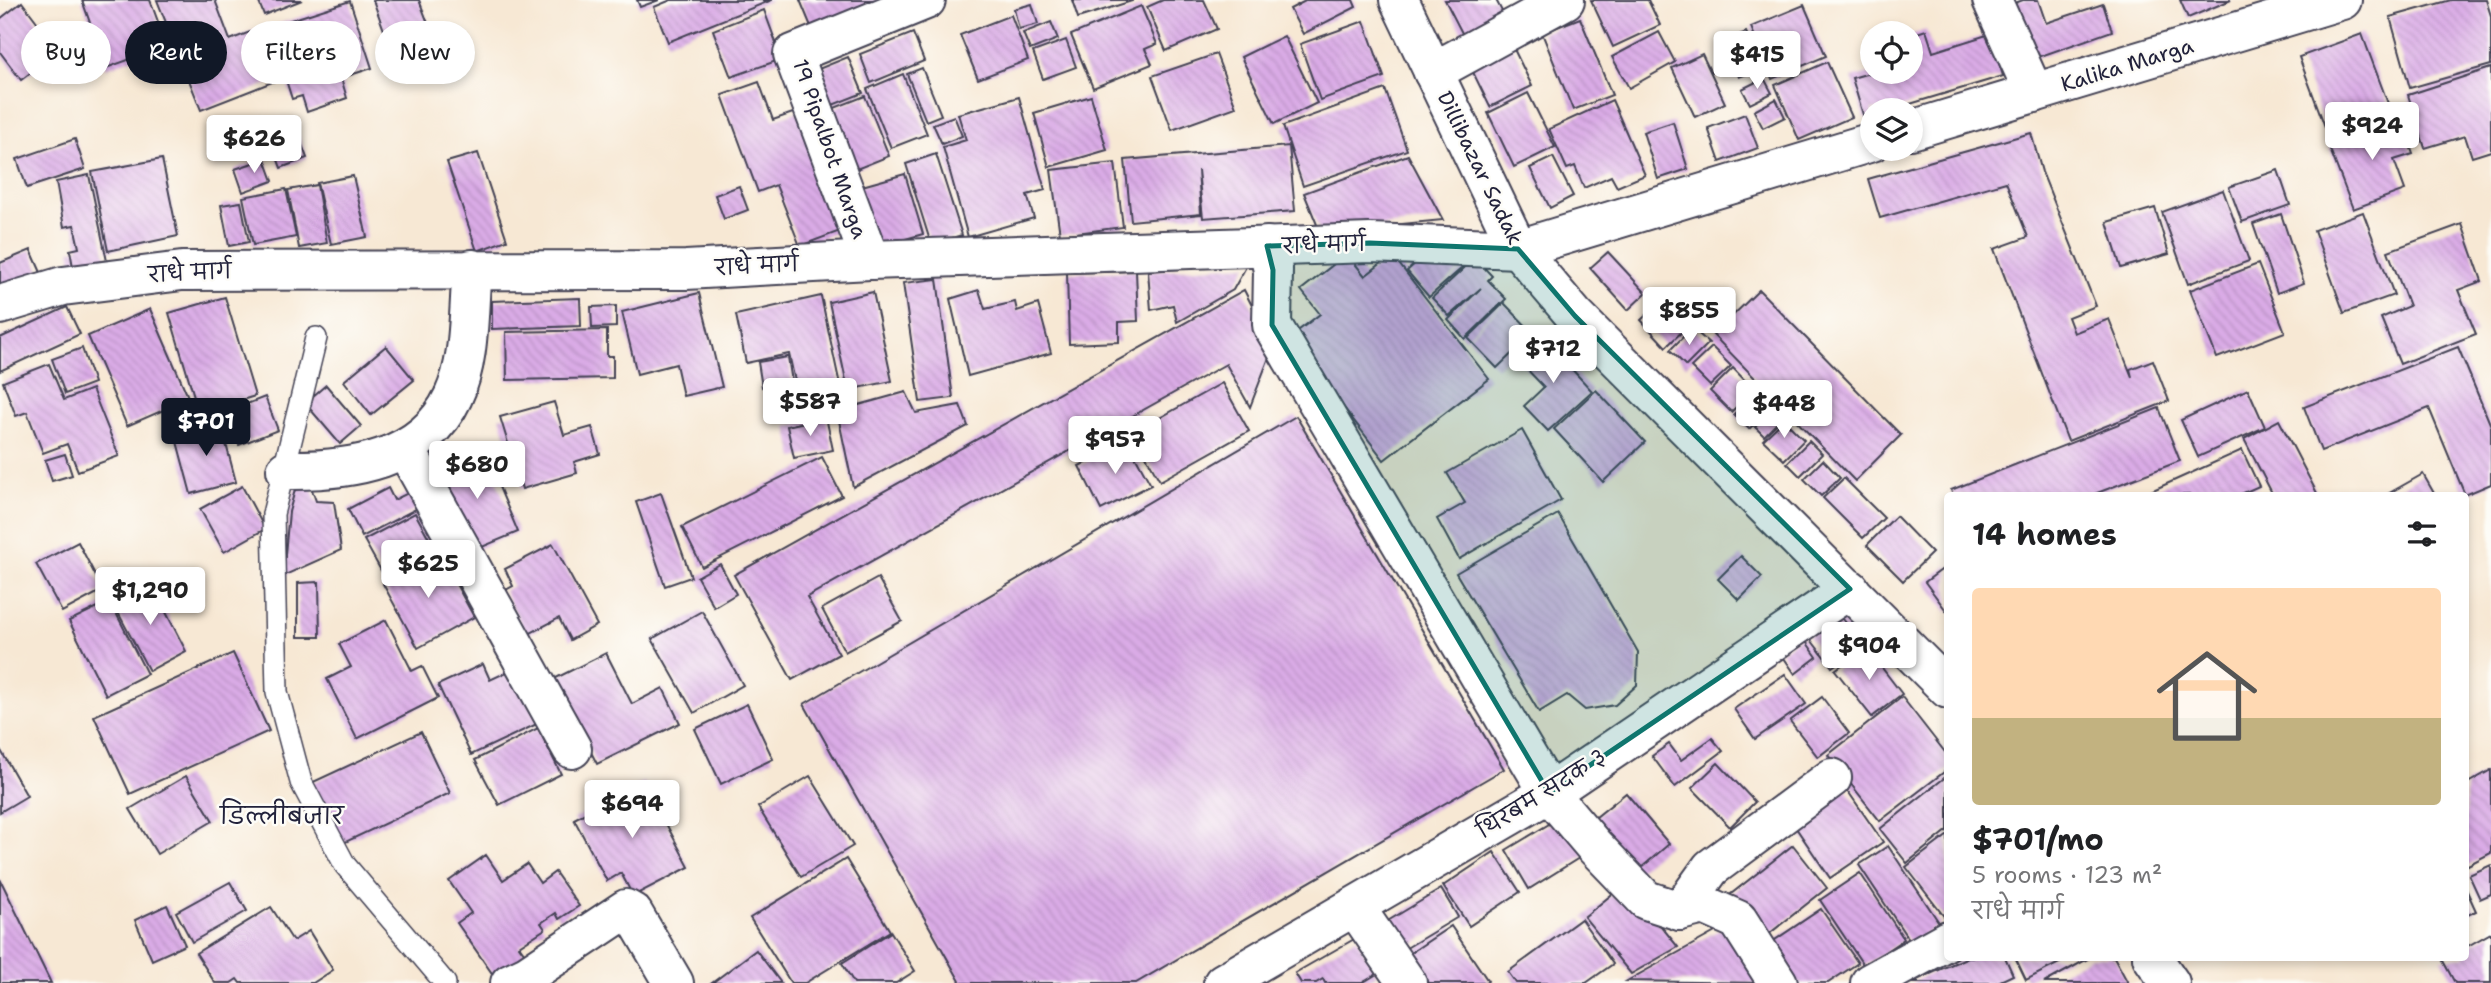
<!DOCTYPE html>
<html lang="en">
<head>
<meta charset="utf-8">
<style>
  body { margin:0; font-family:"Shantell Sans","Playpen Sans Deva",sans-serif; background:#f2f2f2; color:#202124; height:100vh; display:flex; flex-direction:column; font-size:26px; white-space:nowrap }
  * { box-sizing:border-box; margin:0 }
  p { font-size:23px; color:#757577 }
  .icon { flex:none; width:38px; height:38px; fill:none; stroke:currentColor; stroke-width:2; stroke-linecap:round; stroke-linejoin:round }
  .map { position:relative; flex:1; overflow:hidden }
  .panel { position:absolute; left:1944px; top:492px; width:525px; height:469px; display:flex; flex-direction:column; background:#fff; border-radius:7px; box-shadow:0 4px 10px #0003 }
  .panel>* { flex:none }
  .hud { position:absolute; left:21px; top:21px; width:665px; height:63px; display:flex; gap:14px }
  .controls { position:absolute; left:1860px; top:21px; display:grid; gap:14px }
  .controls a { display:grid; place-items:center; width:63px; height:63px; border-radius:50%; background:#fff; box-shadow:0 4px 10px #0003; font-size:35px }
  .price { position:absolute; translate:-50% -60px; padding:0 16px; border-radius:7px; background:#fff; color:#222; font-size:23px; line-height:46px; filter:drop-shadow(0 2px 4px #0008) }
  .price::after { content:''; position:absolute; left:50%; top:42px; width:21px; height:16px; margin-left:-10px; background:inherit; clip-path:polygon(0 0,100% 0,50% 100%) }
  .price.active { background:#111827; color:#fff }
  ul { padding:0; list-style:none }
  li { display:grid; align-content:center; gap:14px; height:371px; padding:0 28px }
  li+li { border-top:2px solid #e0e0e0 }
  li span { display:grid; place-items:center; height:217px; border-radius:7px; color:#555 }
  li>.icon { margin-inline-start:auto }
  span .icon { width:126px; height:126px; fill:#fffc; stroke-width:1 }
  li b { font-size:30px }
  h2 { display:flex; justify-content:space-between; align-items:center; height:84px; padding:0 28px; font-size:30px }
  .pill { padding:0 24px; border-radius:32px; background:#fff; box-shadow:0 4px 10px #0003; font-size:24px; line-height:63px }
  .pill.active { background:#111827; color:#fff }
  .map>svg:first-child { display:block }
  .building { fill:url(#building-back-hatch) }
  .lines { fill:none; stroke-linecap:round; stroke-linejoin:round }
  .lane-casing { stroke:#424052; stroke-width:24 }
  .street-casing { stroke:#424052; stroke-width:42 }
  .secondary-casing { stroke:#424052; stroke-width:42 }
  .lane { stroke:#fff; stroke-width:21 }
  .street { stroke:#fff; stroke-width:38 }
  .secondary { stroke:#fff; stroke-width:38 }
  .marked { fill:#0f766e; fill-opacity:0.2; stroke:#0f766e; stroke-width:5; stroke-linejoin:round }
  .labels { text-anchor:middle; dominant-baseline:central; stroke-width:5; stroke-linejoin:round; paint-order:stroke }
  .street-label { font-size:21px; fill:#22223b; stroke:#fdfcf7 }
  .neighbourhood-label { font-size:23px; fill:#22223b; stroke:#fdfcf7 }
</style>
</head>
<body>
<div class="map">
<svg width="2491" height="983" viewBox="0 0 2491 983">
  <defs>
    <pattern id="building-back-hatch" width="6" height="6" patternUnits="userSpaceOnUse" patternTransform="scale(1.75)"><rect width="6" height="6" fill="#daabe6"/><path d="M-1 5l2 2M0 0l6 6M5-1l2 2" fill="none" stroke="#bb93c6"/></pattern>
  </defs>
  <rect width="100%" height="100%" fill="#fdfcf7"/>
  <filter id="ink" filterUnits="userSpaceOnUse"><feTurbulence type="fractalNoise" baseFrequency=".0143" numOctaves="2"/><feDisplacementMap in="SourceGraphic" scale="14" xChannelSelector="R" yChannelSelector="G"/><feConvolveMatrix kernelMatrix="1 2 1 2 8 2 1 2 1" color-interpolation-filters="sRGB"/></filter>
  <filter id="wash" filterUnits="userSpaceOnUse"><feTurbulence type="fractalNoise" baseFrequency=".00686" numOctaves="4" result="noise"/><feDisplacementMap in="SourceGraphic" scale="28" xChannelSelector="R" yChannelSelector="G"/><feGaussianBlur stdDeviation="1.57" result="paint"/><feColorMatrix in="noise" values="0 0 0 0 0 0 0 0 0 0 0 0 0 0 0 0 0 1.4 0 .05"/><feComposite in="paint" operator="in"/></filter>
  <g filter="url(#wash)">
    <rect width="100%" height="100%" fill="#f7e8d4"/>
    <g id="blocks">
      <g class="building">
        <polygon points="82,0 150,0 167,46 106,68"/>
        <polygon points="157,0 215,0 230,40 255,30 275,81 201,110"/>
        <polygon points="258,0 302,0 264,15"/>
        <polygon points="373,0 419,0 429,26 388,41"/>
        <polygon points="637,0 659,0 640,7"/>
        <polygon points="671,0 772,0 668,42 654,7"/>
        <polygon points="800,0 891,0 817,41"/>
        <polygon points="1072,0 1132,0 1132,1 1078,18"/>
        <polygon points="1163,0 1204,0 1217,29 1166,51 1147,7"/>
        <polygon points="1307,0 1353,0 1356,7 1303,34 1290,9"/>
        <polygon points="1445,0 1496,0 1506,19 1465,39"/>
        <polygon points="1591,0 1648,0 1660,25 1613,47"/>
        <polygon points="2023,0 2038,0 2046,23 2103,4 2112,31 2027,61 2007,6"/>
        <polygon points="2180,0 2231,0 2188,18"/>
        <polygon points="2451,0 2486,0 2491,16 2491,65 2410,88 2390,17"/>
        <polygon points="350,1 372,68 341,78 347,98 307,112 302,96 292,99 269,27"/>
        <polygon points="22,2 59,51 21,80 0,52 0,19"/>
        <polygon points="1032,4 1038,24 1019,29 1014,9"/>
        <polygon points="1804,5 1826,56 1772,79 1751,27"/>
        <polygon points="1141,6 1157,44 1145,49 1152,64 1093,88 1071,35"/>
        <polygon points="764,10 782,59 731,77 713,30"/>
        <polygon points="1011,15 1028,60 978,79 960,35"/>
        <polygon points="1580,18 1612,95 1573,110 1542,33"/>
        <polygon points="1364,21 1384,77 1320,100 1300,44"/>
        <polygon points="1051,22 1058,39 1030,50 1023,33"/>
        <polygon points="1926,30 1933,52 1990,34 2003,76 1890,110 1872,110 1872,116 1864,118 1852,78 1873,72 1911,72 1911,35"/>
        <polygon points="1659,32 1675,62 1629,88 1612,57"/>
        <polygon points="1746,32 1761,69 1739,77 1725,41"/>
        <polygon points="913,33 924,61 871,83 860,54"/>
        <polygon points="2362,34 2390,109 2327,132 2299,57"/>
        <polygon points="1284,36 1317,103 1274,124 1241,57"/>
        <polygon points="1066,40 1076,67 1043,79 1033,52"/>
        <polygon points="1511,43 1532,86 1490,107 1469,64"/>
        <polygon points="1216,54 1236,107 1172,130 1152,76"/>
        <polygon points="1702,54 1725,103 1695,117 1672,68"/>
        <polygon points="848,57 863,93 825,108 811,72"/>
        <polygon points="1827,62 1852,117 1799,140 1775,85"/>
        <polygon points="922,68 941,115 926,121 907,74"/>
        <polygon points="2491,68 2491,151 2472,157 2465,136 2425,148 2408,95"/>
        <polygon points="903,74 927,134 891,148 867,89"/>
        <polygon points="1764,78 1772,93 1750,104 1742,89"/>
        <polygon points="759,82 773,120 807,108 851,227 800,246 776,185 758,192 722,95"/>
        <polygon points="1385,89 1407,150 1303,186 1283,126"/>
        <polygon points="1528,93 1555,147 1514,167 1488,113"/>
        <polygon points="865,96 889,156 849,172 824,112"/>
        <polygon points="1091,96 1107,150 1049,167 1034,113"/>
        <polygon points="1019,97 1045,190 1027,195 1034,218 968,237 943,147 966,140 958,114"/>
        <polygon points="1776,99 1785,117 1763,128 1754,111"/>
        <polygon points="1612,100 1645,175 1617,187 1611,176 1584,188 1575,166 1567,169 1549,129"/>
        <polygon points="1745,114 1758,148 1720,162 1708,128"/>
        <polygon points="954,116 962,136 942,144 933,124"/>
        <polygon points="2400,118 2413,154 2394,160 2405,190 2353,209 2328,144"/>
        <polygon points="293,121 307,158 281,168 267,130"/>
        <polygon points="1673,122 1688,169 1658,179 1643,132"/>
        <polygon points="2031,133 2042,172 2096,306 2068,317 2074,333 2109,319 2132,377 2130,369 2153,360 2169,401 2068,441 1994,249 2028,237 2006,182 1880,218 1868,179"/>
        <polygon points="75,139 85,169 27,188 17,159"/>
        <polygon points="1289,146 1295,211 1203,218 1198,170 1201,214 1131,221 1125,160"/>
        <polygon points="478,153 507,240 477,251 447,162"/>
        <polygon points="936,154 962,235 931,244 906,164"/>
        <polygon points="1408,155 1443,220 1320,232 1304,193"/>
        <polygon points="1553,157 1573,196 1550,208 1530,168"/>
        <polygon points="162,159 178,236 108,251 92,172"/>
        <polygon points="265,159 273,181 243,192 235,169"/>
        <polygon points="1115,163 1123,227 1060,235 1051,170"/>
        <polygon points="2278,170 2290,205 2242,222 2229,187"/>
        <polygon points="905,174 923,234 873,248 855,188"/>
        <polygon points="89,175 108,266 74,273 70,250 79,248 74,225 64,227 56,182"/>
        <polygon points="353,176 367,237 331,244 317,183"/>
        <polygon points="317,185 327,243 299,248 288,190"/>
        <polygon points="739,186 748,210 724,219 715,195"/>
        <polygon points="286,189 296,237 253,245 243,197"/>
        <polygon points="2223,190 2249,261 2188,284 2162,212"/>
        <polygon points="241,202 249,242 229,246 221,205"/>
        <polygon points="2155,208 2169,254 2121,268 2107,222"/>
        <polygon points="2363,212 2394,295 2344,313 2314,230"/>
        <polygon points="2281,214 2304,283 2277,293 2253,224"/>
        <polygon points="2462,224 2482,281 2458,290 2476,334 2400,364 2381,318 2409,306 2388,251"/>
        <polygon points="31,250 43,277 0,295 0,263"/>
        <polygon points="1428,252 1471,260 1429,297 1407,271"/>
        <polygon points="1608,252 1646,293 1628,310 1590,268"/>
        <polygon points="1347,254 1365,276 1392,255 1489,379 1384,460 1290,337 1320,314 1301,290"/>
        <polygon points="1475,258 1492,276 1488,280 1506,299 1465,339 1448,320 1481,288 1449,316 1432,298"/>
        <polygon points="2258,264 2285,332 2217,358 2190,290"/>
        <polygon points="1247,265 1233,290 1177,322 1173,305 1151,310 1148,271"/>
        <polygon points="1136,271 1138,321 1119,322 1119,342 1069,344 1067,273"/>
        <polygon points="937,279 953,398 920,402 903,283"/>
        <polygon points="979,290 985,309 1015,302 1017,311 1038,304 1051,353 968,376 950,299"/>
        <polygon points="1244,290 1273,347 1250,407 1226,364 807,597 839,654 792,680 734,575"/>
        <polygon points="1759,290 1901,435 1855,481 1713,335"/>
        <polygon points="873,292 892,381 848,390 829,302"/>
        <polygon points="699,293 722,387 683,396 676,364 637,374 622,312"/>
        <polygon points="821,296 843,399 801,408 789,354 746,363 736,315"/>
        <polygon points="225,297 255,396 199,413 169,313"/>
        <polygon points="580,298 581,326 492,329 492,301"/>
        <polygon points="1664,299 1689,325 1666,347 1641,320"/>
        <polygon points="1504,303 1533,333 1497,368 1468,338"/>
        <polygon points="616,306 616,327 592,328 591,307"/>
        <polygon points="67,307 80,334 0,371 0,338"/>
        <polygon points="150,309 189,399 127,426 88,336"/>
        <polygon points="1692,328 1709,343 1686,366 1670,350"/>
        <polygon points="607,330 607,356 613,356 613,378 507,380 506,332"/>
        <polygon points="1543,338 1592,391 1548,431 1524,406 1544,387 1518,360"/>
        <polygon points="386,346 414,380 371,415 344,381"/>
        <polygon points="1712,347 1731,366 1710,386 1691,367"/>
        <polygon points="2458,347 2491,426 2491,484 2465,495 2429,408 2321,451 2304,407"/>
        <polygon points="82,348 94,383 65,394 52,359"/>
        <polygon points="788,357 792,382 762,387 758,362"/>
        <polygon points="49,364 64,400 92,389 119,456 78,471 67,444 43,453 27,412 16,416 3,382"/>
        <polygon points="1733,368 1754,390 1731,412 1710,391"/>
        <polygon points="1222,383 1249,431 1160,481 1133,433"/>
        <polygon points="326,385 361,426 340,444 305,403"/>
        <polygon points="793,389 795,414 775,415 773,390"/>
        <polygon points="2248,389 2265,427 2198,457 2181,420"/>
        <polygon points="1596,390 1645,442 1603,482 1554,429"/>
        <polygon points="906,392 916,413 960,405 968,426 853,487 837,411"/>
        <polygon points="1753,395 1769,410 1749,429 1734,414"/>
        <polygon points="265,397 278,430 239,445 226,412"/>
        <polygon points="554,402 564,435 592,427 600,454 574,462 577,473 522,489 500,417"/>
        <polygon points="2159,408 2180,461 2092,495 1953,495 1951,490"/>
        <polygon points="1773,410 1781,419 1764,436 1755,427"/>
        <polygon points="1296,416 1504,769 1136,983 961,983 804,704"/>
        <polygon points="826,417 833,450 794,458 787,426"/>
        <polygon points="1784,420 1804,440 1784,460 1763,440"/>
        <polygon points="2279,420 2318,495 2273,495 2244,439"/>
        <polygon points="220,421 236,482 191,494 175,434"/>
        <polygon points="1522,430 1561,500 1459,559 1437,519 1465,503 1447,473"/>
        <polygon points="1127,441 1151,485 1101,510 1079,466"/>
        <polygon points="1809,441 1822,454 1800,476 1787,463"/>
        <polygon points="2242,450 2259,486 2239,495 2142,495"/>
        <polygon points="484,451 518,532 470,552 436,470"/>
        <polygon points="65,454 72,475 52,481 45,460"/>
        <polygon points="822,457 842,496 702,567 682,527"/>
        <polygon points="1823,460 1840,478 1821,496 1804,479"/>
        <polygon points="2423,474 2435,495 2386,495"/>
        <polygon points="1844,478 1884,518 1863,538 1823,498"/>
        <polygon points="242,486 265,529 224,552 200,509"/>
        <polygon points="296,486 311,487 316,501 334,502 341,550 283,576 289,512"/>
        <polygon points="388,488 394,500 410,492 418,508 362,537 348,509"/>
        <polygon points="661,493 691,577 665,586 636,502"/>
        <polygon points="415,513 435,549 384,576 364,540"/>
        <polygon points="1558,514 1638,652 1637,685 1615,705 1585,710 1567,695 1539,712 1456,573"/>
        <polygon points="1896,516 1932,553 1903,581 1867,545"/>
        <polygon points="78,542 103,590 62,612 36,564"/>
        <polygon points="553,544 597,625 570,640 559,618 527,635 504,591 513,586 505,569"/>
        <polygon points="439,553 474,617 418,648 383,584"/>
        <polygon points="1741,556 1762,577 1739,600 1718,579"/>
        <polygon points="720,564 736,594 714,607 697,577"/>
        <polygon points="1948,565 1948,613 1925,582"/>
        <polygon points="878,578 902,621 845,652 822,609"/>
        <polygon points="319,582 320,637 298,637 298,583"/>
        <polygon points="151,583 186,651 149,671 113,603"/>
        <polygon points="110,601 147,674 106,695 69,621"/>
        <polygon points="702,611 743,685 694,713 652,639"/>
        <polygon points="1838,613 1863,644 1832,667 1808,636"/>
        <polygon points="386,620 412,671 422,666 438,698 357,739 327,679 351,667 339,644"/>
        <polygon points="1802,636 1817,657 1795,674 1780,652"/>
        <polygon points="1866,647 1902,694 1872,717 1835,670"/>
        <polygon points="233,653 269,731 130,794 94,716"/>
        <polygon points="606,653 632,704 663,688 680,723 597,764 554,679"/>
        <polygon points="483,664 490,680 513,669 539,723 471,755 438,685"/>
        <polygon points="1785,674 1806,704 1755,739 1734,709"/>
        <polygon points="1822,697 1849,733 1818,757 1790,721"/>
        <polygon points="1902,697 1948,756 1948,769 1880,821 1828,755"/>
        <polygon points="747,704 773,759 721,784 695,729"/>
        <polygon points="538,728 561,774 499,805 475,760"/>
        <polygon points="421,732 450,793 337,846 309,784"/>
        <polygon points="1712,738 1723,751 1675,787 1652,756 1669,744 1681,760"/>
        <polygon points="0,749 27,796 0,812"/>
        <polygon points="1718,763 1755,802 1730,827 1692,788"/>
        <polygon points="2491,770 2491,853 2466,866 2466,784"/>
        <polygon points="1948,775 1948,830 1907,863 1880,829"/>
        <polygon points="186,776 213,821 157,854 130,809"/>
        <polygon points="810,776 853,846 801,877 758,807"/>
        <polygon points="644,782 689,867 633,896 621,873 607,881 574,819"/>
        <polygon points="1845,787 1883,842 1830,878 1792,822"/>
        <polygon points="1626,793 1669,844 1634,874 1590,822"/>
        <polygon points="1564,815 1587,853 1529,889 1506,850"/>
        <polygon points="1948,835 1948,918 1946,919 1906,867"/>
        <polygon points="1793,845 1827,888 1760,941 1726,898"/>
        <polygon points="1888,846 1940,924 1911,943 1859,865"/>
        <polygon points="1494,852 1520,892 1469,926 1443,886"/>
        <polygon points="486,855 503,880 527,864 540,883 555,872 579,906 559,919 556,913 541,923 545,929 519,946 527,957 496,979 457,923 471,913 449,881"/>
        <polygon points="846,859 890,931 805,983 791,983 750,918"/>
        <polygon points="2491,865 2491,894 2480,899 2469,875"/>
        <polygon points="1860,873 1904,939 1864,966 1820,900"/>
        <polygon points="0,879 51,983 0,983"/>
        <polygon points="230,882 247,911 192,942 176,912"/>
        <polygon points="1626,883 1678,947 1631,974 1584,917"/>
        <polygon points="1441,889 1458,917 1403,950 1386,922"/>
        <polygon points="2466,889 2476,911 2466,916"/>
        <polygon points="167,905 185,945 152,960 135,920"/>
        <polygon points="271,907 293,941 309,931 333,970 313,983 240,983 237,979 231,983 215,983 196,953"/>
        <polygon points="1821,909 1858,963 1828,983 1783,983 1760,950"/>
        <polygon points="1581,919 1613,964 1586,983 1516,983 1508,972"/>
        <polygon points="1735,921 1768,983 1627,981"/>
        <polygon points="1451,926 1488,981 1486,983 1428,983 1409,954"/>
        <polygon points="891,932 915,971 896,983 854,983 842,963"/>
        <polygon points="2491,933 2491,983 2455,983 2442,959 2466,957 2466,947"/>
        <polygon points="1356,938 1377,974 1362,983 1325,983 1323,979 1316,983 1301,983 1295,973"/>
        <polygon points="756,950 781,983 712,983"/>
        <polygon points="1968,957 2005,957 2013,975 1996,983 1910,983"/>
        <polygon points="2015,957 2071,957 2026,980"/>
        <polygon points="2091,957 2114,957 2128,983 2044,983"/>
      </g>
    </g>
  </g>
  <g filter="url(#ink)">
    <use href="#blocks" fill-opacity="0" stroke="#424052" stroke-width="2"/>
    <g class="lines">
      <defs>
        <polyline id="lane" points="316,338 273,514 277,692 301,782 345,865 445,983"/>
        <g id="street">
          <polyline points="1992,0 2034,93"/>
          <polyline points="1433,72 1565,0"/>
          <polyline points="1911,130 2342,0"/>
          <polyline points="1267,246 1273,270 1272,325 1549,793 1595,847 1646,900 1680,911 1704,905 1738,920 1778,983"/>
          <polyline points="1518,249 1872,142"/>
          <polyline points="870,260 793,54 926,0"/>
          <polyline points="405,448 572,749"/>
          <path d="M 286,470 C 349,471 423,461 453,397 C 471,359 468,310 472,269"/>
          <polyline points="1355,907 1407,983"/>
          <polyline points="1680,911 1711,868 1832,778"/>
          <polyline points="510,983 527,975 626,909 633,913 674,983"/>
          <polyline points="1870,983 1948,940"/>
        </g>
        <g id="secondary">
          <polyline points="1399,0 1518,249 1575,316 1948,689"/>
          <polyline points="0,305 63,286 182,271 686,270 870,260 1370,243 1518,249"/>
          <polyline points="2152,957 2170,983"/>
          <polyline points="1223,983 1549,793 1850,589"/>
        </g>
      </defs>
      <use href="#lane" class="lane-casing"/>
      <use href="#street" class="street-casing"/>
      <use href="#secondary" class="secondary-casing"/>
      <use href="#lane" class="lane"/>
      <use href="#street" class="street"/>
      <use href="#secondary" class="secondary"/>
    </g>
  </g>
  <path class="marked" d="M 1370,243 L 1518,249 L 1575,316 L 1850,589 L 1549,793 L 1272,325 L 1273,270 L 1267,246 Z"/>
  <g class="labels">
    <g class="street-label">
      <text transform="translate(2127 65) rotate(-17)">Kalika Marga</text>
      <text transform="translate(830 149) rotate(71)">19 Pipalbot Marga</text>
      <text transform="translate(1480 168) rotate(64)">Dillibazar Sadak</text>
      <text transform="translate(1324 245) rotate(-2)">राधे मार्ग</text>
      <text transform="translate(757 266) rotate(-3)">राधे मार्ग</text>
      <text transform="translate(190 273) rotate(-3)">राधे मार्ग</text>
      <text transform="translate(1542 794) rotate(-32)">थिरबम सदक ३</text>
    </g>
    <g class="neighbourhood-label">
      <text x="282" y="816">डिल्लीबजार</text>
    </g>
  </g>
</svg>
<div class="controls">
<a><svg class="icon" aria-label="locate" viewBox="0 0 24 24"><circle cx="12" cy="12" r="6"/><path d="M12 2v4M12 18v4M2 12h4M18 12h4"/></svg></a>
<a><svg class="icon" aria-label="layers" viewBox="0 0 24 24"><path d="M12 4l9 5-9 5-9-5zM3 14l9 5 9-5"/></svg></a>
</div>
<b class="price" style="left:1757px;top:91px">$415</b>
<b class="price" style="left:2372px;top:162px">$924</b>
<b class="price" style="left:254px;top:175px">$626</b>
<b class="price" style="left:1689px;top:347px">$855</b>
<b class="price" style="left:1553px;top:385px">$712</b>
<b class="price" style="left:810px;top:438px">$587</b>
<b class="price" style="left:1784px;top:440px">$448</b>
<b class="price active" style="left:206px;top:458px">$701</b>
<b class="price" style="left:1115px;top:476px">$957</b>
<b class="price" style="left:477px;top:501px">$680</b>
<b class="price" style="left:428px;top:600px">$625</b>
<b class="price" style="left:150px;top:627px">$1,290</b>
<b class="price" style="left:1869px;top:682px">$904</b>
<b class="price" style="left:632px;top:840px">$694</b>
<div class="hud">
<a class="pill">Buy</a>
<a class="pill active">Rent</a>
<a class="pill">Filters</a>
<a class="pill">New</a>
</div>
<section class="panel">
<h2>14 homes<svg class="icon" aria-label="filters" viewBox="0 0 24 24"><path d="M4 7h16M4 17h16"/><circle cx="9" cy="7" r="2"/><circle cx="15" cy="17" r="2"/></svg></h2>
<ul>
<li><span style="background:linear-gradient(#ffd9b3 60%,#c2b280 0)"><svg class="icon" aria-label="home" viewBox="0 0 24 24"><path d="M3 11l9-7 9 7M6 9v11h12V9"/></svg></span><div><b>$701/mo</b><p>5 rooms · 123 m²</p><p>राधे मार्ग</p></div></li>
</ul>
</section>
</div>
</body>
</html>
